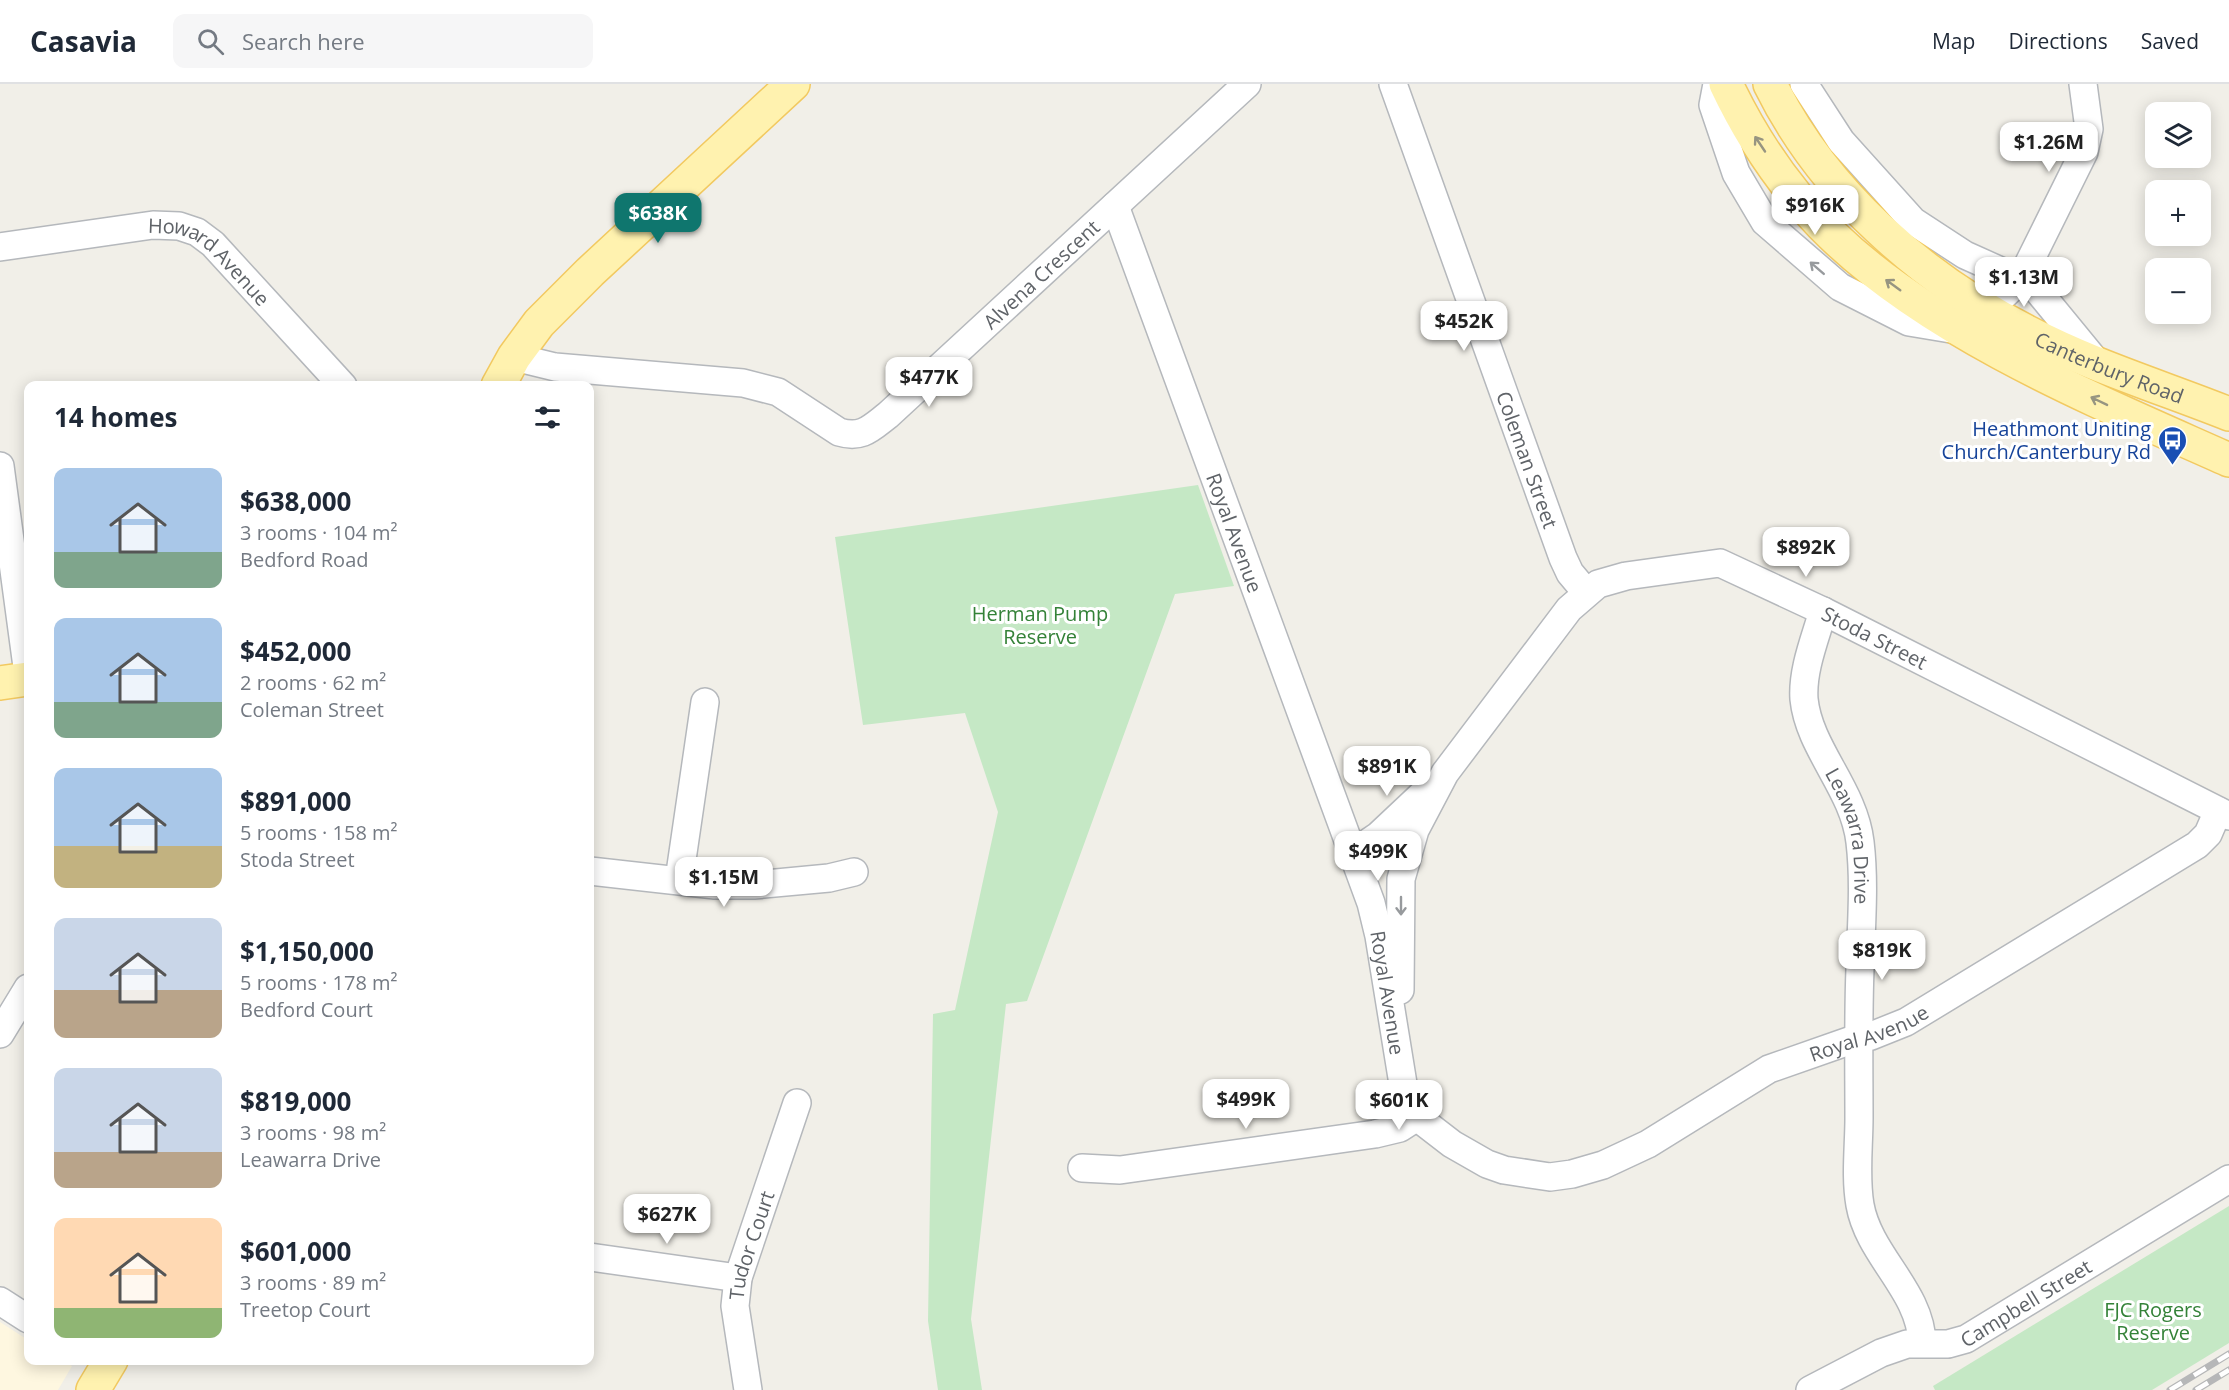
<!DOCTYPE html>
<html lang="en">
<head>
<meta charset="utf-8">
<style>
  body { margin:0; font-family:"Open Sans",sans-serif; background:#f6f6f7; color:#1f2937; height:100vh; display:flex; flex-direction:column; font-size:22px; white-space:nowrap }
  * { box-sizing:border-box; margin:0 }
  p { font-size:20px; color:#747a83 }
  .icon { flex:none; width:33px; height:33px; fill:none; stroke:currentColor; stroke-width:2; stroke-linecap:round; stroke-linejoin:round }
  .map { position:relative; flex:1; overflow:hidden }
  .details { position:absolute; left:24px; top:297px; width:570px; height:984px; display:flex; flex-direction:column; background:#fff; border-radius:12px; box-shadow:0 3px 15px #0003 }
  .details>* { flex:none }
  .tools { position:absolute; left:2145px; top:18px; display:grid; gap:12px }
  .tools a { display:grid; place-items:center; width:66px; height:66px; border-radius:12px; background:#fff; box-shadow:0 3px 15px #0003; font-size:30px }
  .price { position:absolute; translate:-50% -51px; padding:0 14px; border-radius:12px; background:#fff; color:#222; font-size:20px; line-height:39px; filter:drop-shadow(0 2px 3px #0008) }
  .price::after { content:''; position:absolute; left:50%; top:36px; width:18px; height:14px; margin-left:-9px; background:inherit; clip-path:polygon(0 0,100% 0,50% 100%) }
  .price.selected { background:#0f766e; color:#fff }
  ul { padding:0; list-style:none }
  li { display:flex; align-items:center; gap:18px; height:150px; padding:0 30px }
  li span { display:grid; place-items:center; flex:none; width:168px; height:120px; border-radius:12px; color:#555 }
  li>.icon { margin-inline-start:auto }
  span .icon { width:72px; height:72px; fill:#fffc; stroke-width:1 }
  li b { font-size:26px }
  h2 { display:flex; justify-content:space-between; align-items:center; height:72px; padding:0 30px; font-size:26px }
  header { display:flex; align-items:center; gap:36px; box-sizing:border-box; height:84px; padding:0 30px; background:#fff; border-bottom:2px solid #e0e1e3 }
  header strong { font-size:28px }
  nav { display:flex; gap:33px; margin-inline-start:auto; font-size:21px }
  .search { width:420px; height:54px; background:#f6f6f7; display:flex; align-items:center; gap:15px; box-sizing:border-box; padding:0 21px; border-radius:12px; color:#747a83; font-size:22px }
  .map>svg:first-child { display:block }
  .commercial { fill:#fef7e0 }
  .green { fill:#c5e8c5 }
  .lines { fill:none; stroke-linecap:round; stroke-linejoin:round }
  .minor-casing { stroke:#b5b8bc; stroke-width:30 }
  .major-casing { stroke:#f2c960; stroke-width:36 }
  .minor { stroke:#fff; stroke-width:27 }
  .major { stroke:#fff2af; stroke-width:33 }
  .rail-casing { stroke:#b6b7b8; stroke-width:7 }
  .rail { stroke:#fff; stroke-width:4.5; stroke-dasharray:14; stroke-linecap:butt }
  .oneway { stroke:#979581 }
  .oneway2 { stroke:#979a9d }
  .labels { text-anchor:middle; dominant-baseline:central; stroke-width:6; stroke-linejoin:round; paint-order:stroke }
  .street-label { font-size:20px; fill:#5f6368; stroke:#fff }
  .transit-label { font-size:20px; fill:#164399; stroke:#fff; text-anchor:end }
  .park-label { font-size:20px; fill:#348238; stroke:#fff }
</style>
</head>
<body>
<header>
<strong>Casavia</strong>
<div class="search"><svg class="icon" aria-label="search" viewBox="0 0 24 24"><circle cx="10" cy="10" r="6"/><path d="M15 15l6 6"/></svg>Search here</div>
<nav><a>Map</a><a>Directions</a><a>Saved</a></nav>
</header>
<div class="map">
<svg width="2229" height="1306" viewBox="0 0 2229 1306">
  <rect width="100%" height="100%" fill="#f1efe8"/>
  <polygon class="commercial" points="0,1238 28,1256 28,1276 62,1277 72,1282 58,1306 0,1306"/>
  <g class="green">
    <polygon points="1198,401 1234,502 1175,510 1027,917 1006,920 971,1235 982,1306 938,1306 928,1237 933,930 955,926 998,728 965,629 863,641 835,453"/>
    <polygon points="2229,1122 2229,1259 2152,1306 1935,1306 1933,1302"/>
  </g>
  <g class="lines">
    <defs>
      <g id="minor">
        <path id="s1" d="M 1393,0 L 1563,474 L 1570,489 L 1586,508"/>
        <polyline points="1717,0 1713,21 1736,89 1765,138 1840,203 1909,238 1957,246"/>
        <polyline points="1804,0 1841,57 1913,137 1965,171 2034,202"/>
        <path id="s2" d="M 1115,122 L 1371,819 L 1379,852 L 1404,1006 L 1417,1033 L 1452,1060 L 1487,1080 L 1504,1086 L 1550,1093 L 1572,1090 L 1603,1081 L 1648,1060 L 1769,985 L 1849,957 L 1871,952 L 1906,938 L 2197,761 L 2208,750 L 2218,727"/>
        <path id="s3" d="M 0,163 L 153,141 L 179,142 L 197,148 L 213,160 L 343,302"/>
        <polyline points="2030,186 2034,202 2098,280"/>
        <polyline points="1979,221 2003,212 2021,195 2084,68 2089,45 2083,0"/>
        <path id="s4" d="M 514,273 L 555,283 L 743,299 L 778,308 L 839,348 C 862,355 871,344 888,331 L 1247,0"/>
        <polyline points="0,382 28,590"/>
        <path id="s5" d="M 1823,527 C 1815,555 1802,586 1804,615 C 1809,665 1854,705 1860,758 C 1865,800 1861,843 1860,885 C 1858,935 1859,985 1859,1034 C 1859,1062 1855,1093 1860,1121 C 1869,1172 1921,1207 1922,1259"/>
        <polyline points="1353,769 1378,752 1429,704"/>
        <polyline points="590,787 715,801 754,801 829,794 854,788"/>
        <polyline points="679,796 705,618"/>
        <path id="s6" d="M 1400,906 L 1401,795 L 1415,746 L 1445,689 L 1569,525 L 1598,500 L 1626,492 L 1720,479 L 1823,527 L 2229,732"/>
        <polyline points="0,950 28,904"/>
        <polyline points="1082,1084 1120,1086 1375,1050 1400,1044 1417,1033"/>
        <polyline points="590,1173 738,1194"/>
        <polyline points="0,1217 28,1235"/>
        <path id="s7" d="M 748,1306 L 735,1222 L 738,1194 L 797,1019"/>
        <path id="s8" d="M 1810,1306 L 1881,1269 L 1907,1260 L 1948,1260 L 1966,1255 L 2229,1095"/>
      </g>
      <g id="major">
        <path d="M 1726,0 C 1752,55 1788,108 1832,151 C 1937,252 2097,317 2229,376"/>
        <path id="s9" d="M 1770,0 C 1823,108 1921,194 2027,248 C 2092,282 2161,303 2229,330"/>
        <polyline points="498,302 514,273 539,239 590,188 793,0"/>
        <polyline points="0,599 28,595"/>
        <polyline points="93,1306 111,1276"/>
      </g>
    </defs>
    <use href="#minor" class="minor-casing"/>
    <use href="#major" class="major-casing"/>
    <use href="#minor" class="minor"/>
    <use href="#major" class="major"/>
    <defs>
      <g id="rail">
        <polyline points="2170,1306 2229,1270"/>
        <polyline points="2196,1306 2229,1286"/>
      </g>
    </defs>
    <use href="#rail" class="rail-casing"/>
    <use href="#rail" class="rail"/>
  </g>
  <defs><path id="oneway-shaft" d="M-6 0H5M1.5-3L5.5 0L1.5 3" fill="none" stroke-width="1.6" stroke-linecap="round" stroke-linejoin="round" transform="scale(1.5)"/></defs>
  <g class="oneway">
    <use href="#oneway-shaft" transform="translate(1760 60) rotate(-124)"/>
    <use href="#oneway-shaft" transform="translate(1893 201) rotate(-144)"/>
    <use href="#oneway-shaft" transform="translate(2099 317) rotate(-154)"/>
  </g>
  <g class="oneway2">
    <use href="#oneway-shaft" transform="translate(1817 184) rotate(-139)"/>
    <use href="#oneway-shaft" transform="translate(1401 822) rotate(90)"/>
  </g>
  <defs>
    <symbol id="bus-pin" viewBox="-11 -11 22 30"><path d="M0 17L-7.5 6A9.5 9.5 0 1 1 7.5 6Z" fill="#1a4fb4" stroke="#fff"/><path d="M-5-6H5V4H4V6H2V4H-2V6H-4V4H-5ZM-3.5-4V0h7V-4ZM-3.5 1.2v1.5H-2V1.2ZM2 1.2v1.5H3.5V1.2Z" fill="#fff"/></symbol>
  </defs>
  <g fill-rule="evenodd">
    <use href="#bus-pin" x="2156" y="340" width="33" height="45"/>
  </g>
  <g class="labels">
    <g class="street-label">
      <text stroke="none"><textPath href="#s3" startOffset="224">Howard Avenue</textPath></text>
      <text stroke="none"><textPath href="#s4" startOffset="603">Alvena Crescent</textPath></text>
      <text stroke="none"><textPath href="#s9" startOffset="453">Canterbury Road</textPath></text>
      <text stroke="none"><textPath href="#s1" startOffset="399">Coleman Street</textPath></text>
      <text stroke="none"><textPath href="#s2" startOffset="348">Royal Avenue</textPath></text>
      <text stroke="none"><textPath href="#s6" startOffset="766">Stoda Street</textPath></text>
      <text stroke="none"><textPath href="#s5" startOffset="237">Leawarra Drive</textPath></text>
      <text stroke="none"><textPath href="#s2" startOffset="834">Royal Avenue</textPath></text>
      <text stroke="none"><textPath href="#s2" startOffset="1464">Royal Avenue</textPath></text>
      <text stroke="none"><textPath href="#s7" startOffset="148">Tudor Court</textPath></text>
      <text stroke="none"><textPath href="#s8" startOffset="237">Campbell Street</textPath></text>
    </g>
    <g class="transit-label">
      <text x="2151" y="344">Heathmont Uniting<tspan x="2151" dy="23">Church/Canterbury Rd</tspan></text>
    </g>
    <g class="park-label">
      <text x="1040" y="529">Herman Pump<tspan x="1040" dy="23">Reserve</tspan></text>
      <text x="2153" y="1225">FJC Rogers<tspan x="2153" dy="23">Reserve</tspan></text>
    </g>
  </g>
</svg>
<div class="tools">
<a><svg class="icon" aria-label="layers" viewBox="0 0 24 24"><path d="M12 4l9 5-9 5-9-5zM3 14l9 5 9-5"/></svg></a>
<a>+</a>
<a>−</a>
</div>
<b class="price" style="left:2049px;top:89px">$1.26M</b>
<b class="price" style="left:1815px;top:152px">$916K</b>
<b class="price selected" style="left:658px;top:160px">$638K</b>
<b class="price" style="left:2024px;top:224px">$1.13M</b>
<b class="price" style="left:1464px;top:268px">$452K</b>
<b class="price" style="left:929px;top:324px">$477K</b>
<b class="price" style="left:1806px;top:494px">$892K</b>
<b class="price" style="left:1387px;top:713px">$891K</b>
<b class="price" style="left:1378px;top:798px">$499K</b>
<b class="price" style="left:724px;top:824px">$1.15M</b>
<b class="price" style="left:1882px;top:897px">$819K</b>
<b class="price" style="left:1246px;top:1046px">$499K</b>
<b class="price" style="left:1399px;top:1047px">$601K</b>
<b class="price" style="left:667px;top:1161px">$627K</b>
<section class="details">
<h2>14 homes<svg class="icon" aria-label="filters" viewBox="0 0 24 24"><path d="M4 7h16M4 17h16"/><circle cx="9" cy="7" r="2"/><circle cx="15" cy="17" r="2"/></svg></h2>
<ul>
<li><span style="background:linear-gradient(#a9c7e8 70%,#7fa58c 0)"><svg class="icon" aria-label="home" viewBox="0 0 24 24"><path d="M3 11l9-7 9 7M6 9v11h12V9"/></svg></span><div><b>$638,000</b><p>3 rooms · 104 m²</p><p>Bedford Road</p></div></li>
<li><span style="background:linear-gradient(#a9c7e8 70%,#7fa58c 0)"><svg class="icon" aria-label="home" viewBox="0 0 24 24"><path d="M3 11l9-7 9 7M6 9v11h12V9"/></svg></span><div><b>$452,000</b><p>2 rooms · 62 m²</p><p>Coleman Street</p></div></li>
<li><span style="background:linear-gradient(#a9c7e8 65%,#c2b280 0)"><svg class="icon" aria-label="home" viewBox="0 0 24 24"><path d="M3 11l9-7 9 7M6 9v11h12V9"/></svg></span><div><b>$891,000</b><p>5 rooms · 158 m²</p><p>Stoda Street</p></div></li>
<li><span style="background:linear-gradient(#c9d6e8 60%,#b9a48a 0)"><svg class="icon" aria-label="home" viewBox="0 0 24 24"><path d="M3 11l9-7 9 7M6 9v11h12V9"/></svg></span><div><b>$1,150,000</b><p>5 rooms · 178 m²</p><p>Bedford Court</p></div></li>
<li><span style="background:linear-gradient(#c9d6e8 70%,#b9a48a 0)"><svg class="icon" aria-label="home" viewBox="0 0 24 24"><path d="M3 11l9-7 9 7M6 9v11h12V9"/></svg></span><div><b>$819,000</b><p>3 rooms · 98 m²</p><p>Leawarra Drive</p></div></li>
<li><span style="background:linear-gradient(#ffd9b3 75%,#8fb573 0)"><svg class="icon" aria-label="home" viewBox="0 0 24 24"><path d="M3 11l9-7 9 7M6 9v11h12V9"/></svg></span><div><b>$601,000</b><p>3 rooms · 89 m²</p><p>Treetop Court</p></div></li>
</ul>
</section>
</div>
</body>
</html>
